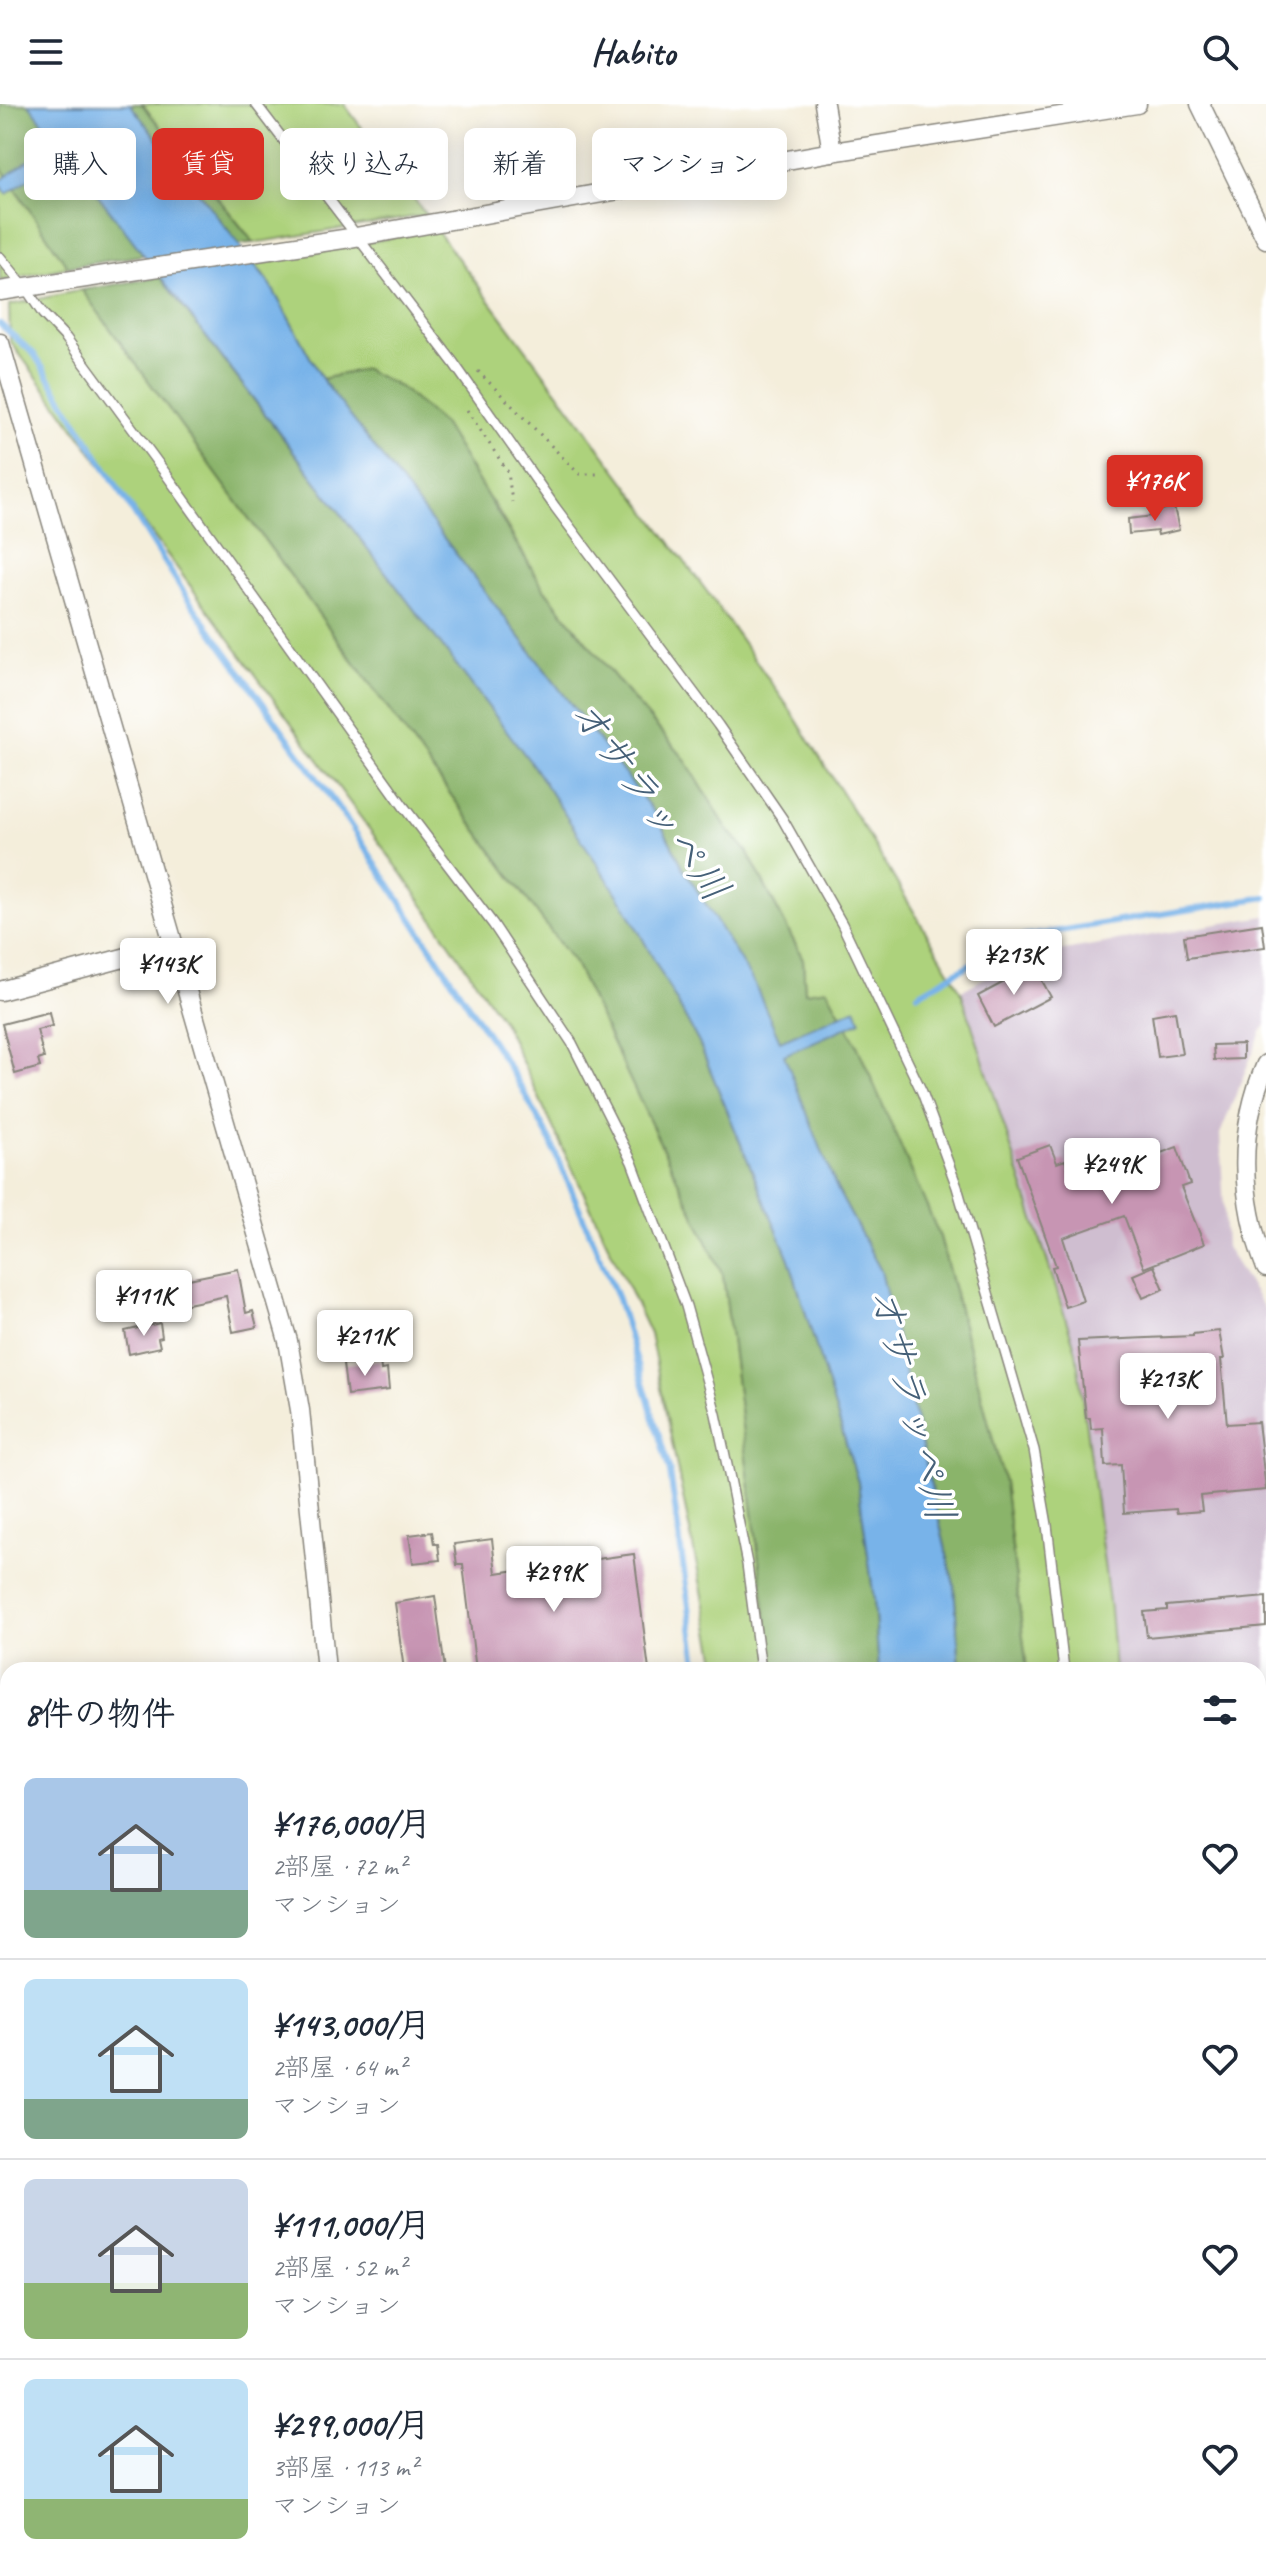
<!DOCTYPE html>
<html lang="ja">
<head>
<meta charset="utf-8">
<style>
  body { margin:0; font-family:Caveat,"Klee One",sans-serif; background:#f6f6f7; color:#1f2937; height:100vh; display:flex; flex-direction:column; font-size:30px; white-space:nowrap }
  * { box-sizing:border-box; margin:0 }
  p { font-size:26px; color:#747a83 }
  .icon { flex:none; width:44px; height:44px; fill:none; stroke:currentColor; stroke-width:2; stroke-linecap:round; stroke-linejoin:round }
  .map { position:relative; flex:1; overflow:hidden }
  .panel { position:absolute; left:0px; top:1558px; width:1266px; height:912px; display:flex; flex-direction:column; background:#fff; border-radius:24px 24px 0 0; box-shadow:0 4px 20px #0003 }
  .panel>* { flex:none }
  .banner { position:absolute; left:24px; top:24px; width:800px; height:72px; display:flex; gap:16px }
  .price { position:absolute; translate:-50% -68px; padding:0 18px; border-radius:8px; background:#fff; color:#222; font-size:26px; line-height:52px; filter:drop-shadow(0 2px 4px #0008) }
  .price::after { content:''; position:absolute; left:50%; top:48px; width:24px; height:18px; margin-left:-12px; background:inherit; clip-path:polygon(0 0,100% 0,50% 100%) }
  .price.on { background:#d93025; color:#fff }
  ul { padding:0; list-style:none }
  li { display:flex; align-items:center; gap:24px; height:200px; padding:0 24px }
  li+li { border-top:2px solid #e0e1e3 }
  li span { display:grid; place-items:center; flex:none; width:224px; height:160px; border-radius:12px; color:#555 }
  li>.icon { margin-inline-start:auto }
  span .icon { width:96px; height:96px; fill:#fffc; stroke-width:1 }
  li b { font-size:34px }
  h2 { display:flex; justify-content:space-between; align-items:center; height:96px; padding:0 24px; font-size:34px }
  .pill { padding:0 28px; border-radius:12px; background:#fff; box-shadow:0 4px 20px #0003; font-size:28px; line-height:72px }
  .pill.on { background:#d93025; color:#fff }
  header { display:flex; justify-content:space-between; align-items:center; height:104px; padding:0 24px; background:#fff; font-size:36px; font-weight:700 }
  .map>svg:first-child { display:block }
  .industrial { fill:#cfbed0 }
  .green { fill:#add27b; stroke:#64774c; stroke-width:2 }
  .forest { fill:#8ab46b; stroke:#536844; stroke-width:2 }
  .water { fill:#78b3e9; stroke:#4a6882; stroke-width:2 }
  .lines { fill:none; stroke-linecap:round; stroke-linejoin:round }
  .stream { stroke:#78b3e9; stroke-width:6 }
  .building { fill:#c795b3 }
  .lane-casing { stroke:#88857c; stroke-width:12 }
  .street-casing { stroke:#88857c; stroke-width:21 }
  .path { stroke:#88857c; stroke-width:3; stroke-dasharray:2 6; stroke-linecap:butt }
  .lane { stroke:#fff; stroke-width:9 }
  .street { stroke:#fff; stroke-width:18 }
  .labels { text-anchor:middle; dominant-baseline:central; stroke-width:7; stroke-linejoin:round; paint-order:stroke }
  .water-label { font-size:40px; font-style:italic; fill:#456078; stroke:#fff }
</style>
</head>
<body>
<header><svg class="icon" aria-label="menu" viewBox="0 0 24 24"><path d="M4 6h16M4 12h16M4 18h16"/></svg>Habito<svg class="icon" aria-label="search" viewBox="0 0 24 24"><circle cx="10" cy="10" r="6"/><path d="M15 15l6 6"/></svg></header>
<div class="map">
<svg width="1266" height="2470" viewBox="0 0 1266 2470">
  <rect width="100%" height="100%" fill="#fff"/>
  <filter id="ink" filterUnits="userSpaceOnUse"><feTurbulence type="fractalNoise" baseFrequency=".0125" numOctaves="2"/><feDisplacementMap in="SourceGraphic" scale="16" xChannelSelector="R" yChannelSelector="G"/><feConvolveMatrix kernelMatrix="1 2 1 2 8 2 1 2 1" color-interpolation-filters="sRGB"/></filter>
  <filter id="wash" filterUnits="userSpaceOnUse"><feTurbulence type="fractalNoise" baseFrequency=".006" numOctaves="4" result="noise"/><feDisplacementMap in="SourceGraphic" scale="32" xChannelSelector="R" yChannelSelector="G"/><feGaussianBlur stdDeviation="1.8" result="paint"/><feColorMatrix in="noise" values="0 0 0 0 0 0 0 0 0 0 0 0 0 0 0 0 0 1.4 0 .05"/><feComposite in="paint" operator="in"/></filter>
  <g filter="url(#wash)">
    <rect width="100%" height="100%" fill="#f4eedb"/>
    <polygon class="industrial" points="1266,812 1266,921 1261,928 1220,1030 1226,1143 1266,1207 1266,2470 1230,2470 1220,2462 1258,2462 1258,1566 1115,1566 1110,1505 1076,1247 961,887 1022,853"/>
    <g class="green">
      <polygon points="142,0 344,0 426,111 254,139"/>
      <polygon points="0,62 3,66 68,163 0,177"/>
      <polygon points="436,125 708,489 791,607 873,739 961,887 1076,1247 1110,1505 1115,1566 1027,1566 1004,1378 940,1133 805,889 803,855 747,747 728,726 684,654 630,592 544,485 494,400 364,265 322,275 271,182 255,160"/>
      <polygon points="82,186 576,862 723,1171 773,1566 718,1566 650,1230 504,919 403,771 10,237 9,201"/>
      <polygon points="814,2462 900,2462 902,2470 814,2470"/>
      <polygon points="1113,2462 1220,2462 1229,2470 1115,2470"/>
    </g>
    <g class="forest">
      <polygon points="0,0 29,0 144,151 68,163 0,62"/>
      <polygon points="130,0 142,0 254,139 239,140"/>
      <polygon points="160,173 532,660 625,802 699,939 789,1155 858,1378 874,1495 879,1566 773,1566 723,1171 576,862 82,186"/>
      <polygon points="364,265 400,283 444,321 544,485 630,592 684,654 728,726 747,747 803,855 805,888 827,885 856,939 940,1133 1004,1378 1027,1566 960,1566 954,1481 881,1167 837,1085 683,763 656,711 322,275"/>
      <polygon points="900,2462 964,2462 966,2470 902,2470"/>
      <polygon points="1037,2462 1113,2462 1115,2470 1039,2470"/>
    </g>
    <g class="water">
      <polygon points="29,0 130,0 271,182 322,275 656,711 683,763 755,881 780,937 856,904 861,917 784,951 837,1085 881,1167 954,1481 960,1566 879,1566 874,1495 858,1378 789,1155 699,939 625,802 532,660 66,49 7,90 0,81 0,77 56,36"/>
      <polygon points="964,2462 1037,2462 1039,2470 966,2470"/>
    </g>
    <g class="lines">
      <g class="stream">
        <polyline points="0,220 34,250 186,492 347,716 516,974 550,1036 618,1195 670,1368 698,1566"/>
        <polyline points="918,890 1016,834 1266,793"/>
        <polyline points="793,2462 794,2470"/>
      </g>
    </g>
    <g id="blocks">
      <g class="building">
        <polygon points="1174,403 1179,426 1158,431 1157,427 1129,430 1128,415 1154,412 1153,408"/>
        <polygon points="1262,820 1265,843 1187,854 1184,832"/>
        <polygon points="1034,862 1051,893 994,923 978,892"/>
        <polygon points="1175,907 1182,950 1158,953 1152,911"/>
        <polygon points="49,908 52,922 37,926 44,954 38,956 40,963 15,970 2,920"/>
        <polygon points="1243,940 1243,955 1214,956 1213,941"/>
        <polygon points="1050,1041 1057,1059 1065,1056 1069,1068 1104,1056 1105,1059 1147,1044 1150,1053 1177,1043 1190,1080 1181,1083 1204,1140 1144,1164 1124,1112 1063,1134 1083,1197 1065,1203 1052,1163 1056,1162 1017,1053"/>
        <polygon points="1154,1162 1164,1185 1143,1194 1133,1171"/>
        <polygon points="238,1165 246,1209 253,1207 257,1223 233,1228 226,1192 169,1204 164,1180"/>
        <polygon points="160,1219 162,1233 158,1234 160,1243 129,1250 125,1227"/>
        <polygon points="1219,1227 1224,1255 1221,1255 1227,1320 1258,1318 1266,1386 1200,1392 1202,1407 1177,1409 1176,1405 1124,1409 1121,1361 1105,1362 1103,1324 1091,1325 1090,1314 1086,1314 1078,1237 1193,1232 1193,1230"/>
        <polygon points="380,1256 381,1266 387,1265 389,1286 347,1291 343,1260"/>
        <polygon points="432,1428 434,1440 438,1440 440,1456 413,1459 409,1431"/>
        <polygon points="492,1435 496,1469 634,1450 649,1566 476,1566 463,1461 457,1461 454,1440"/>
        <polygon points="435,1492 445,1566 404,1566 395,1499"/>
        <polygon points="1266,1493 1266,1522 1147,1533 1144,1508 1167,1506 1167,1502"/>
      </g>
    </g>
  </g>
  <g filter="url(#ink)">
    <use href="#blocks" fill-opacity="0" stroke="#88857c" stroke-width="2"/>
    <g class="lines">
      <defs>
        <g id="lane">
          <polyline points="256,0 453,258 555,403 718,621 782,714 842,820 922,988 957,1083 1034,1346 1047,1421 1064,1566"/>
          <polyline points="0,153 25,183 43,210 66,234 166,370 404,703 493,820 572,939 632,1058 686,1202 716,1310 730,1375 747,1460 761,1566"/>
          <polyline points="847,2462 849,2470"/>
          <polyline points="1170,2462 1174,2470"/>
        </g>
        <g id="street">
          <polyline points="824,0 832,48"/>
          <polyline points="1200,0 1266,135"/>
          <polyline points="0,187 350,134 832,48 1137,0"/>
          <polyline points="0,239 288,1237 300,1306 326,1566"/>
          <polyline points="0,887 172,841"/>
          <path d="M 1266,960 C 1237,1027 1240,1097 1266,1164"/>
          <polyline points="405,2462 407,2470"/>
        </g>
      </defs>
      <use href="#lane" class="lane-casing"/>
      <use href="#street" class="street-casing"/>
      <g class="path">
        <polyline points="478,267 579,370 598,370"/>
        <polyline points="467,306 508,368 512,398"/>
      </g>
      <use href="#lane" class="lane"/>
      <use href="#street" class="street"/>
    </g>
  </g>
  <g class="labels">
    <g class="water-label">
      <text transform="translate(650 696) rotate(54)">オサラッペ川</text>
      <text transform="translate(913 1300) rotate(76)">オサラッペ川</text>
    </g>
  </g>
</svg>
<b class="price on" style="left:1155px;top:419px">¥176K</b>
<b class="price" style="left:1014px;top:893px">¥213K</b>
<b class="price" style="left:168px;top:902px">¥143K</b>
<b class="price" style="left:1112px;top:1102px">¥249K</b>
<b class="price" style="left:144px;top:1234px">¥111K</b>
<b class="price" style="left:365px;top:1274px">¥211K</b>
<b class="price" style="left:1168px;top:1317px">¥213K</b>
<b class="price" style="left:554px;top:1510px">¥299K</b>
<div class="banner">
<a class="pill">購入</a>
<a class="pill on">賃貸</a>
<a class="pill">絞り込み</a>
<a class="pill">新着</a>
<a class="pill">マンション</a>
</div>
<section class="panel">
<h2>8件の物件<svg class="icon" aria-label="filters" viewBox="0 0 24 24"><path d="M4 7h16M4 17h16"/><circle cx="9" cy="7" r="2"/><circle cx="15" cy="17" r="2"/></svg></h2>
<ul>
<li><span style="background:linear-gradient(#a9c7e8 70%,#7fa58c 0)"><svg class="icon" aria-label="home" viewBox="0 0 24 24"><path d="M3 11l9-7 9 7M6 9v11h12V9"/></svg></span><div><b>¥176,000/月</b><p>2部屋 · 72 m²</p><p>マンション</p></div><svg class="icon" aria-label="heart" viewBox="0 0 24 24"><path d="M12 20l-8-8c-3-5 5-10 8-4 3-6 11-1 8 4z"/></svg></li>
<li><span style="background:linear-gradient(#bfe0f5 75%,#7fa58c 0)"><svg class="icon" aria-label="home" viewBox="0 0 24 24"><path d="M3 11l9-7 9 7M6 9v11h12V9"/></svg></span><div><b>¥143,000/月</b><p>2部屋 · 64 m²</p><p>マンション</p></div><svg class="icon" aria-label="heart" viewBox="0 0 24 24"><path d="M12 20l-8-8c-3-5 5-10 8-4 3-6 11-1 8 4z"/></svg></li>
<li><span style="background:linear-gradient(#c9d6e8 65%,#8fb573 0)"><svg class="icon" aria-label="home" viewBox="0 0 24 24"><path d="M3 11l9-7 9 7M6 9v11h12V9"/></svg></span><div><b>¥111,000/月</b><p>2部屋 · 52 m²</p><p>マンション</p></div><svg class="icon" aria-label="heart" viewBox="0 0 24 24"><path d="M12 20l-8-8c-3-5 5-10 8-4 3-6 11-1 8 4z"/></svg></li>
<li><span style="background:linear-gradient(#bfe0f5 75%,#8fb573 0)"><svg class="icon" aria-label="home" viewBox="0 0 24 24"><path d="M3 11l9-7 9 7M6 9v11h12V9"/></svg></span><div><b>¥299,000/月</b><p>3部屋 · 113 m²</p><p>マンション</p></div><svg class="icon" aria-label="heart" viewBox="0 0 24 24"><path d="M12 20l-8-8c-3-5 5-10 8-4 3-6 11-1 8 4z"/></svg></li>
</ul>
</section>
</div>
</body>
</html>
